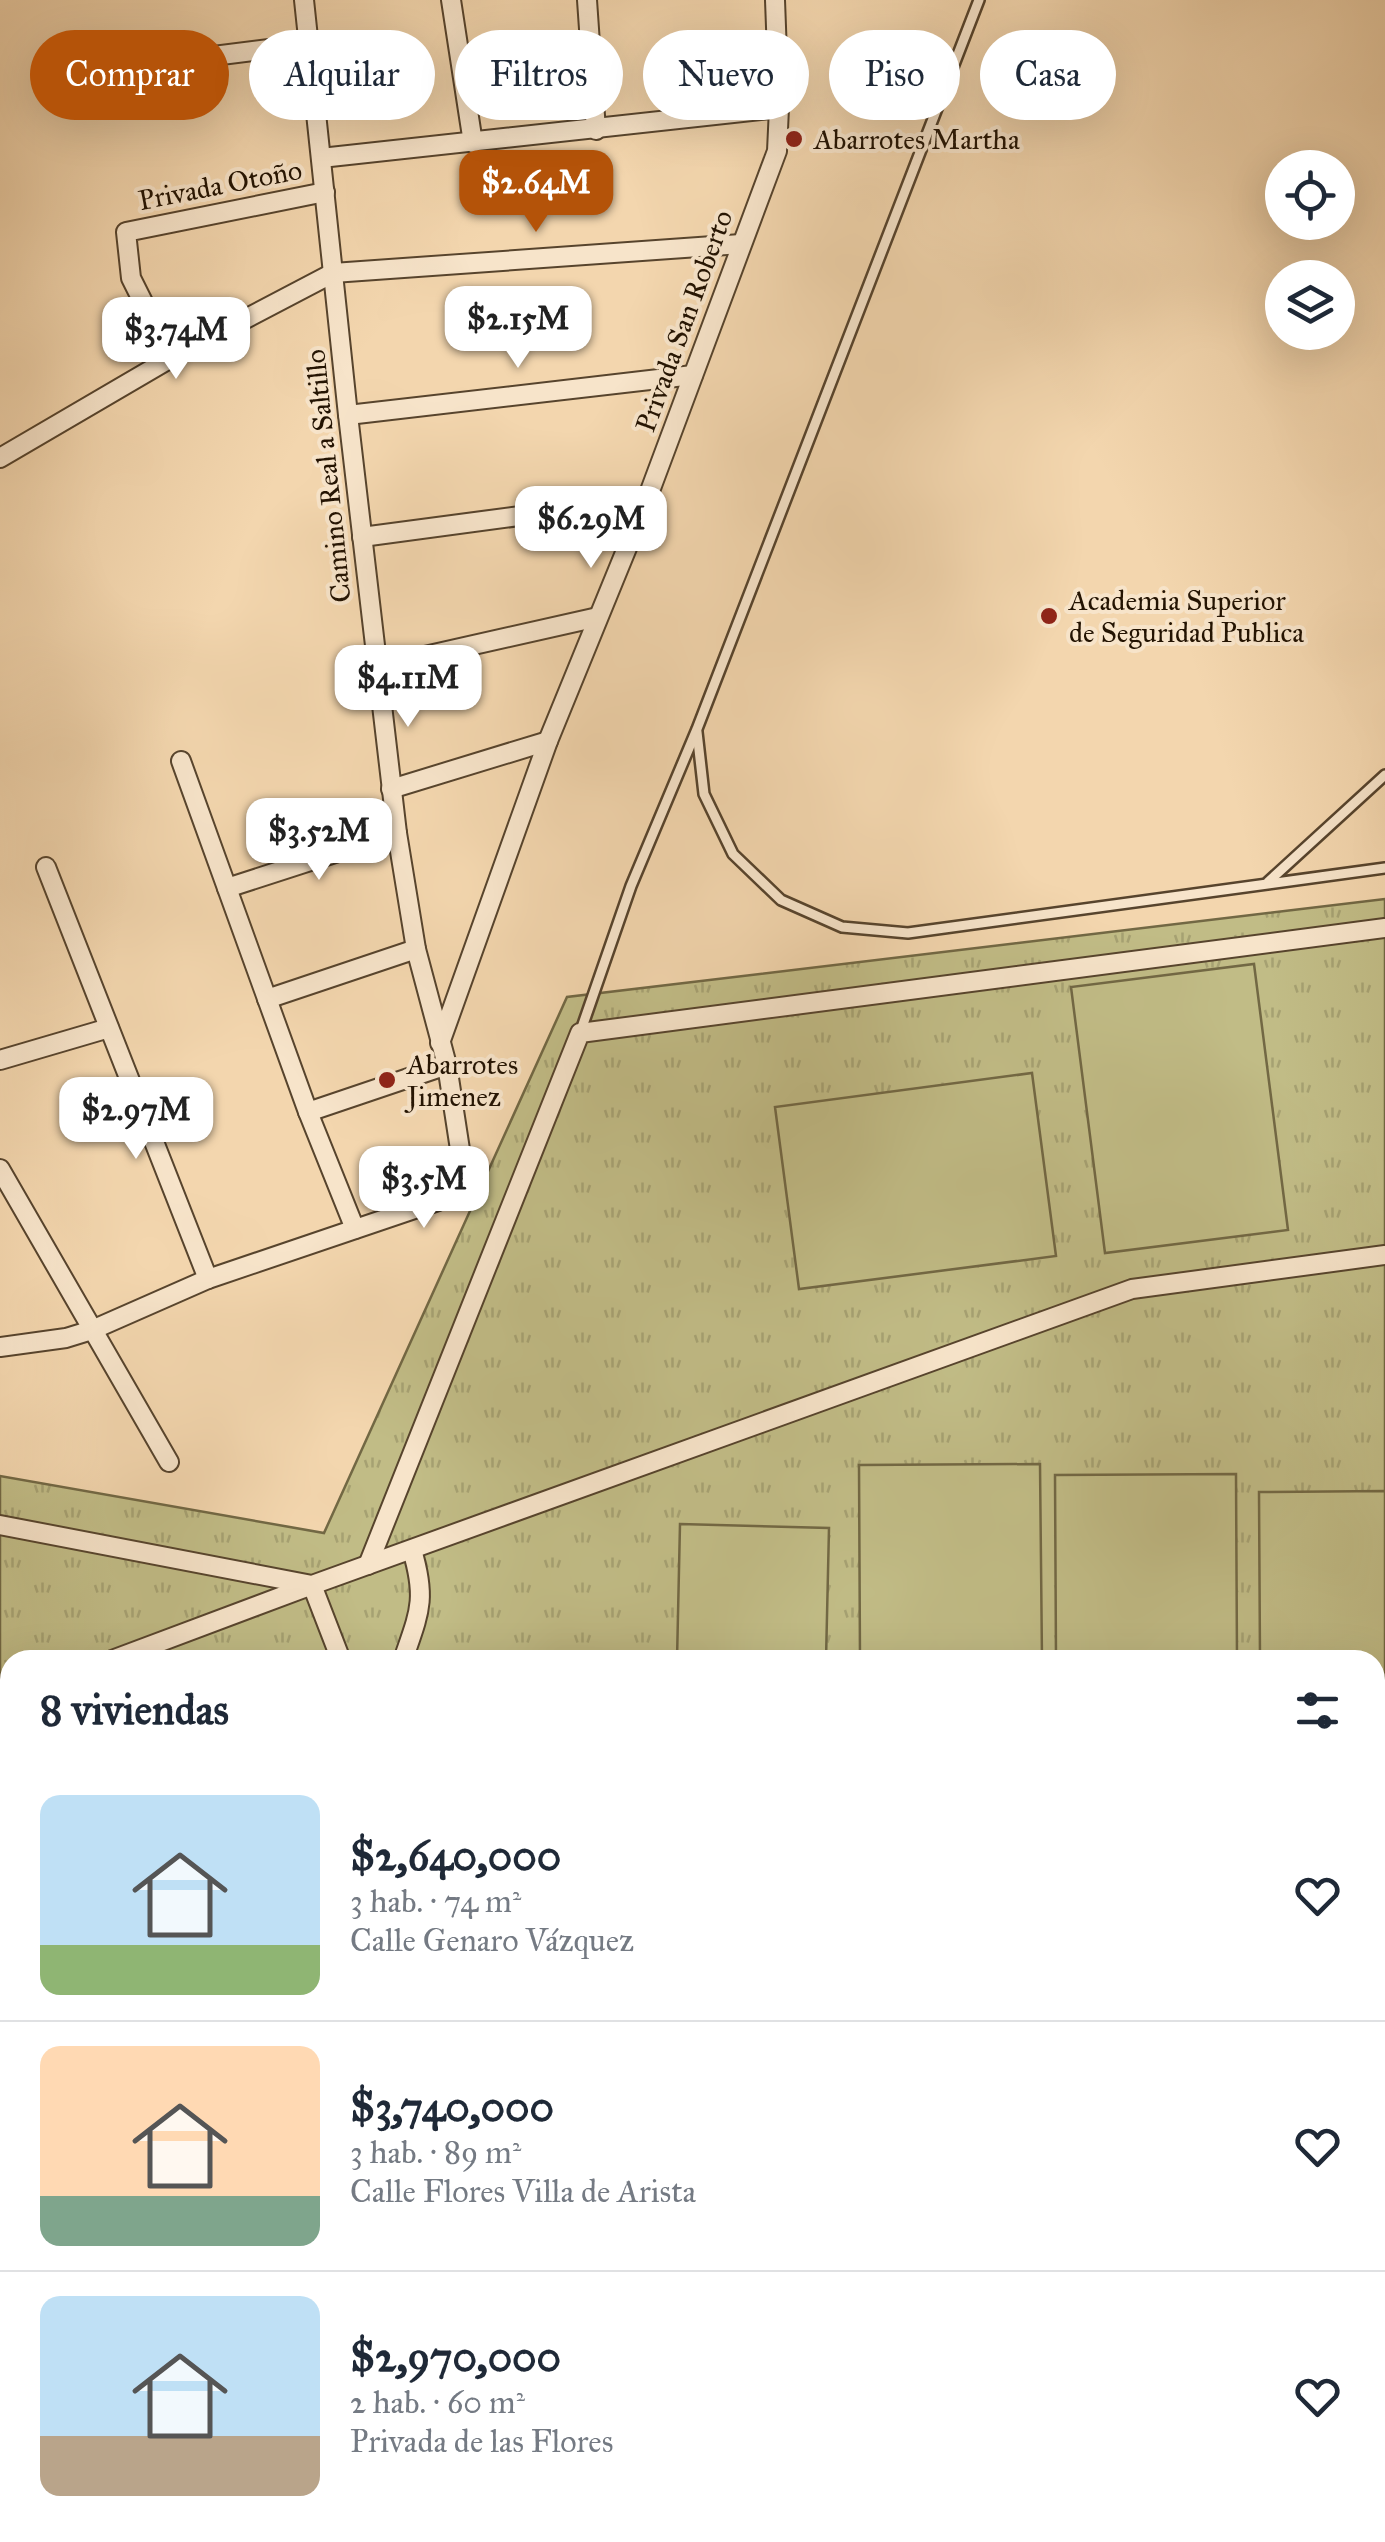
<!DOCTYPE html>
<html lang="es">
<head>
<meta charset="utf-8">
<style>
  body { margin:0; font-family:"IM FELL Great Primer",serif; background:#f2f2f3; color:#1f2937; height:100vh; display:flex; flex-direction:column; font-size:38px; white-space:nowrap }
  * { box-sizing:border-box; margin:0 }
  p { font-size:32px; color:#747a83 }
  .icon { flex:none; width:55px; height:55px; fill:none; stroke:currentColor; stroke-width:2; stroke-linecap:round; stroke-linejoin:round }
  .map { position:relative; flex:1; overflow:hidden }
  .sheet { position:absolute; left:0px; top:1650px; width:1385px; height:892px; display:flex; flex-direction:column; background:#fff; border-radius:30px 30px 0 0; box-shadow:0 10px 40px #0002 }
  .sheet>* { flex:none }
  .banner { position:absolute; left:30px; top:30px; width:1325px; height:90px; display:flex; gap:20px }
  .tools { position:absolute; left:1265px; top:150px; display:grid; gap:20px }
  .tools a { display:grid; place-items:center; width:90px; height:90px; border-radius:50%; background:#fff; box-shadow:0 10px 40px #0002; font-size:50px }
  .price { position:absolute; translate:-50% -85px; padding:0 22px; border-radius:20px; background:#fff; color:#222; font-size:32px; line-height:65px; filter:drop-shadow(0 2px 5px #0008) }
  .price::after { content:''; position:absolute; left:50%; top:60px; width:30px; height:22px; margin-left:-15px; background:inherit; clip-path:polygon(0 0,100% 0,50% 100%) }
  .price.current { background:#b45309; color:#fff }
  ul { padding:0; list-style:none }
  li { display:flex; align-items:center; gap:30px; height:250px; padding:0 40px }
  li+li { border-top:2px solid #e0e1e3 }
  li span { display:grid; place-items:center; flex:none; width:280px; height:200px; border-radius:20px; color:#555 }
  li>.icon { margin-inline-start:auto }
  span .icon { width:120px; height:120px; fill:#fffc; stroke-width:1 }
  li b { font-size:42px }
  h2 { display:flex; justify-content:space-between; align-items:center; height:120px; padding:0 40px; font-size:42px }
  .chip { padding:0 35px; border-radius:45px; background:#fff; box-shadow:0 10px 40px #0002; font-size:35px; line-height:90px }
  .chip.current { background:#b45309; color:#fff }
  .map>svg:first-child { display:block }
  .park { fill:url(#park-tufts); stroke:#726844; stroke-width:2.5; fill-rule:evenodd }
  .pitch { fill:#c1bc86; stroke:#726844; stroke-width:2.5 }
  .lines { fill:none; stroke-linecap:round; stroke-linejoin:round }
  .service-casing { stroke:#57442d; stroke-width:14 }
  .minor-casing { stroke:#57442d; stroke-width:22 }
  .service { stroke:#f7e4ca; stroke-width:9 }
  .minor { stroke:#f7e4ca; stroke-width:18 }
  .poi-dot { fill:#8f2418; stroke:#f7e4ca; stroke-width:4 }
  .labels { text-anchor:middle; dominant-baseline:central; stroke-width:8; stroke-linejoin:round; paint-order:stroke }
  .poi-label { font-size:28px; fill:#231302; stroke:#f7e4ca; text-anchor:start }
  .street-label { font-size:28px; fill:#231302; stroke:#f7e4ca }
</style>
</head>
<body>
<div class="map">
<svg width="1385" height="2542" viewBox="0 0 1385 2542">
  <defs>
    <pattern id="park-tufts" width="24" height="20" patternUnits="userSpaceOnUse" patternTransform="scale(2.5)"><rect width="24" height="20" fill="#c1bc86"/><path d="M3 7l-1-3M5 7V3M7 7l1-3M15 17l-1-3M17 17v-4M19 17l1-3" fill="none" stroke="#a6a172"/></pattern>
  </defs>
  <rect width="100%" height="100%" fill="#f3d6ae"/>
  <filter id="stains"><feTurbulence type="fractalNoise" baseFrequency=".002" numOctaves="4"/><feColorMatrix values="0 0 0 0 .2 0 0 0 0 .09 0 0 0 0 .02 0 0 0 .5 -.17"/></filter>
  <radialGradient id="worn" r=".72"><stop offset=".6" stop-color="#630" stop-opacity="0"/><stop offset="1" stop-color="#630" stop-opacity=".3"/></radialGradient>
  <path class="park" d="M 1385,899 L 1385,2542 L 0,2542 L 0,1476 L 324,1533 L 567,997 ZM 10,1660 L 1375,1660 L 1375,2532 L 10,2532 Z"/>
  <g class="pitch">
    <polygon points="1254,964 1288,1230 1105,1253 1071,987"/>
    <polygon points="1032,1073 1056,1256 799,1289 775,1107"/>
    <polygon points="1040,1464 1042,1660 860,1660 859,1465"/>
    <polygon points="1236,1474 1237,1660 1056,1660 1055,1475"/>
    <polygon points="1385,1491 1385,1780 1375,1780 1375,1660 1260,1660 1259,1492"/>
    <polygon points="680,1524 829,1528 826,1660 677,1660"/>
    <polygon points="0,1787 10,1788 10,1885 0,1884"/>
    <polygon points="1375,1920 1385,1921 1385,1987 1375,1986"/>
    <polygon points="1385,2241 1385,2407 1375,2406 1375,2355"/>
    <polygon points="791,2532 1065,2532 1065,2533 1064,2542 790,2542"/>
    <polygon points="1109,2533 1109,2532 1360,2533 1359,2542 1108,2542"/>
  </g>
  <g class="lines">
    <defs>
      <g id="service">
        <polyline points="697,732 704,794 733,854 781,900 842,927 908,933 1385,868"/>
        <polyline points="1268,882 1385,775"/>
        <polyline points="580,1033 631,886 697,729 979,0"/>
      </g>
      <g id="minor">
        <polyline points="451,0 473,143"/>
        <polyline points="587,0 596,130"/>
        <polyline points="118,68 309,44"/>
        <polyline points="321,158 779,108"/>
        <polyline points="171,358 131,278 126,232 325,192"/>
        <polyline points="348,415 693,375"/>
        <polyline points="0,458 171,358 333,273 741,244"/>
        <polyline points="362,537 647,499"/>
        <polyline points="376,667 598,617"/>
        <polyline points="181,761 308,1112 355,1229"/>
        <polyline points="391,789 548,741"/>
        <polyline points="46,867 208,1279"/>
        <polyline points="227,888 397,833"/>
        <polyline points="267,999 416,949"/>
        <polyline points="440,1043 548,741 647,499 777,151 779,108 775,0"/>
        <polyline points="0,1060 109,1028"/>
        <polyline points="308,1112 447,1065"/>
        <polyline points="0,1169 169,1462"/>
        <polyline points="0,1347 66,1338 92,1330 208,1279 438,1201 455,1179 461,1156 447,1065 416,949 397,833 348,415 304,0"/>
        <polyline points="0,1525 312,1585 1132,1289 1385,1255"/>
        <polyline points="368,1565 580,1033 1385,928"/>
        <polyline points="112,1660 312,1585 341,1660"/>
        <path d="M 403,1660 C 419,1613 427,1600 412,1550"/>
        <polyline points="0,1702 10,1698"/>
        <polyline points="0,1746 10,1748"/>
        <polyline points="1375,1833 1385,1834"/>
        <polyline points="0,2088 10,2079"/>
        <polyline points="0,2172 10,2184"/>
        <polyline points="302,2532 310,2542"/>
      </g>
    </defs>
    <use href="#service" class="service-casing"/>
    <use href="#minor" class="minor-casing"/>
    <use href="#service" class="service"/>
    <use href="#minor" class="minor"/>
  </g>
  <g class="poi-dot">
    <circle cx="794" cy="139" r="10"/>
    <circle cx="1049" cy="616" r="10"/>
    <circle cx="387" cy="1080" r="10"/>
  </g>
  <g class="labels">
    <g class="poi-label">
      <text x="814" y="139">Abarrotes Martha</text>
      <text x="1069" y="600">Academia Superior<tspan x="1069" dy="32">de Seguridad Publica</tspan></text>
      <text x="407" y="1064">Abarrotes<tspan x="407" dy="32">Jimenez</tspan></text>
    </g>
    <g class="street-label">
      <text transform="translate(220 185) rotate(-11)">Privada Otoño</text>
      <text transform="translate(684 321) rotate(-70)">Privada San Roberto</text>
      <text transform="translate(328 476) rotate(-96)">Camino Real a Saltillo</text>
    </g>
  </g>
  <rect width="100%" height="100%" filter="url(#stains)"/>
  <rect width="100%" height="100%" fill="url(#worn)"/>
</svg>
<div class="tools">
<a><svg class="icon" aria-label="locate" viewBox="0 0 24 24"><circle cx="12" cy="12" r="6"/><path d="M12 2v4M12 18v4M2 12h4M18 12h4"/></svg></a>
<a><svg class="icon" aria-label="layers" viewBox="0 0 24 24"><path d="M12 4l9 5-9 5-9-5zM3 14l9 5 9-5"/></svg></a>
</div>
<b class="price current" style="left:536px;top:235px">$2.64M</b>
<b class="price" style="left:518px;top:371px">$2.15M</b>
<b class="price" style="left:176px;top:382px">$3.74M</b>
<b class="price" style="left:591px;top:571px">$6.29M</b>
<b class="price" style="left:408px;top:730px">$4.11M</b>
<b class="price" style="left:319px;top:883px">$3.52M</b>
<b class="price" style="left:136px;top:1162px">$2.97M</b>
<b class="price" style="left:424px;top:1231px">$3.5M</b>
<div class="banner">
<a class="chip current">Comprar</a>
<a class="chip">Alquilar</a>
<a class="chip">Filtros</a>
<a class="chip">Nuevo</a>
<a class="chip">Piso</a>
<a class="chip">Casa</a>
</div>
<section class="sheet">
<h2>8 viviendas<svg class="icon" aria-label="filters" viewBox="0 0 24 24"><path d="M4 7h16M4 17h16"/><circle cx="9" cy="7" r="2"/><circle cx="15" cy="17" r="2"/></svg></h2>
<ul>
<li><span style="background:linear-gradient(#bfe0f5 75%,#8fb573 0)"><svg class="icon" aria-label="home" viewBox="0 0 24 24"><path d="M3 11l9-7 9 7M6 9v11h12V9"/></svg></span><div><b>$2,640,000</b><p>3 hab. · 74 m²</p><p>Calle Genaro Vázquez</p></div><svg class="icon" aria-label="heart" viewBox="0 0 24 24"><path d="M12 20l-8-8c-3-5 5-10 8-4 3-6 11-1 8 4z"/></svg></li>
<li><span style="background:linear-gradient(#ffd9b3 75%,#7fa58c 0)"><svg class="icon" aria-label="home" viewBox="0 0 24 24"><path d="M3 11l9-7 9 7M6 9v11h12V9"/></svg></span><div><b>$3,740,000</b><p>3 hab. · 89 m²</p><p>Calle Flores Villa de Arista</p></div><svg class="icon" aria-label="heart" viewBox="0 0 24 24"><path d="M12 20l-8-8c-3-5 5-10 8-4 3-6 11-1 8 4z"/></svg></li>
<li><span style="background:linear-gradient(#bfe0f5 70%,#b9a48a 0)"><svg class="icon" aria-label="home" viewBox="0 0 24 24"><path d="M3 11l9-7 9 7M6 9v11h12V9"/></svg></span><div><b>$2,970,000</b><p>2 hab. · 60 m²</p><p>Privada de las Flores</p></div><svg class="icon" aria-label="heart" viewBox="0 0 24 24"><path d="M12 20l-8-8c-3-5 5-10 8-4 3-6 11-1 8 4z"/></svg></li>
</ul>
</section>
</div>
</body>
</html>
